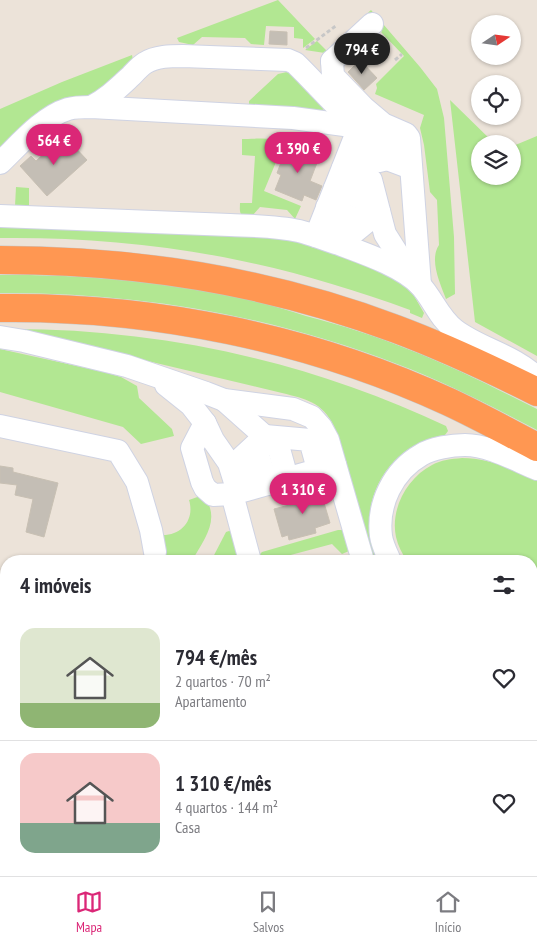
<!DOCTYPE html>
<html lang="pt">
<head>
<meta charset="utf-8">
<style>
  body { margin:0; font-family:"PT Sans Narrow",sans-serif; background:#f2f2f3; color:#2b2b33; height:100vh; display:flex; flex-direction:column; font-size:19px; white-space:nowrap }
  * { box-sizing:border-box; margin:0 }
  p { font-size:16px; color:#7c7c81 }
  .icon { flex:none; width:28px; height:28px; fill:none; stroke:currentColor; stroke-width:2; stroke-linecap:round; stroke-linejoin:round }
  .map { position:relative; flex:1; overflow:hidden }
  .details { position:absolute; left:0px; top:555px; width:538px; height:321px; display:flex; flex-direction:column; background:#fff; border-radius:20px 20px 0 0; box-shadow:0 1px 4px #0004 }
  .details>* { flex:none }
  .needle { width:32px; rotate:77deg }
  .tools { position:absolute; left:471px; top:15px; display:grid; gap:10px }
  .tools a { display:grid; place-items:center; width:50px; height:50px; border-radius:50%; background:#fff; box-shadow:0 1px 4px #0004; font-size:25px }
  .price { position:absolute; translate:-50% -42px; padding:0 11px; border-radius:18px; background:#db2777; color:#fff; font-size:16px; line-height:32px; filter:drop-shadow(0 1px 2px #0008) }
  .price::after { content:''; position:absolute; left:50%; top:30px; width:15px; height:11px; margin-left:-8px; background:inherit; clip-path:polygon(0 0,100% 0,50% 100%) }
  .price.active { background:#222; color:#fff }
  ul { padding:0; list-style:none }
  li { display:flex; align-items:center; gap:15px; height:125px; padding:0 20px }
  li+li { border-top:1px solid #e1e1e2 }
  li span { display:grid; place-items:center; flex:none; width:140px; height:100px; border-radius:15px; color:#555 }
  li>.icon { margin-inline-start:auto }
  span .icon { width:60px; height:60px; fill:#fffc; stroke-width:1 }
  li b { font-size:21px }
  h2 { display:flex; justify-content:space-between; align-items:center; height:60px; padding:0 20px; font-size:21px }
  .menu { display:flex; justify-content:space-around; align-items:center; height:70px; border-top:1px solid #e1e1e2; background:#fff; font-size:14px; color:#7c7c81 }
  .menu a { display:grid; justify-items:center; gap:2px }
  .menu .active { color:#db2777 }
  .map>svg:first-child { display:block }
  .industrial { fill:#dddbe4 }
  .green { fill:#b2e792 }
  .building { fill:#c4beb5; stroke:#c8c0b3 }
  .lines { fill:none; stroke-linecap:round; stroke-linejoin:round }
  .minor-casing { stroke:#cfd3e3; stroke-width:24 }
  .highway-casing { stroke:#c7c7c7; stroke-width:29 }
  .path { stroke:#c7c7c7; stroke-width:3; stroke-dasharray:4 2.5; stroke-linecap:butt }
  .minor { stroke:#fff; stroke-width:22 }
  .highway { stroke:#ff9752; stroke-width:28 }
</style>
</head>
<body>
<div class="map">
<svg width="537" height="876" viewBox="0 0 537 876">
  <rect width="100%" height="100%" fill="#ece3d9"/>
  <polygon class="industrial" points="0,678 6,680 6,832 0,835"/>
  <g class="green">
    <polygon points="278,0 315,39 303,48 303,39 294,38 294,27 266,26 264,45 251,44 245,38 202,37 193,45 179,42 177,38"/>
    <path d="M 371,10 L 420,67 L 437,89 L 444,118 L 454,237 L 455,294 L 446,299 C 440,283 429,260 439,245 L 437,200 L 430,192 L 424,145 L 420,128 L 424,115 L 375,94 L 377,88 L 376,84 L 404,56 L 381,32 L 382,31 L 369,16 L 325,53 L 305,50 L 317,41 L 327,51 Z"/>
    <polygon points="132,55 133,60 107,86 0,149 0,109 62,82"/>
    <polygon points="287,72 290,73 324,109 321,111 300,108 249,106 249,101 278,74"/>
    <polygon points="450,100 495,144 480,144 480,176 512,176 513,146 537,136 537,356 475,322"/>
    <path d="M 242,139 C 250,139 275,137 279,142 C 282,145 282,146 281,150 L 264,191 L 301,206 L 295,219 L 287,210 L 260,207 L 252,216 L 242,216 C 239,212 240,208 240,203 L 252,203 L 255,156 L 242,155 Z"/>
    <polygon points="16,187 29,188 29,207 15,206"/>
    <path d="M 0,223 L 128,228 L 303,240 L 399,279 L 413,294 L 424,313 L 422,318 L 410,313 L 410,310 C 355,290 299,273 242,261 C 163,244 81,237 0,238 Z"/>
    <path d="M 0,275 C 86,274 175,282 259,302 C 275,306 290,311 306,316 C 341,325 376,336 410,350 C 454,367 495,388 537,409 L 537,430 C 491,406 445,382 397,364 C 269,315 137,292 0,293 Z"/>
    <path d="M 13,329 C 162,329 312,362 446,426 L 448,431 L 445,435 C 386,444 353,507 377,561 L 372,561 L 334,426 C 322,402 306,399 282,393 Z"/>
    <polygon points="0,349 104,372 121,377 137,386 139,398 172,429 174,436 141,444 123,427 0,392"/>
    <path d="M 462,458 C 489,458 512,469 537,479 L 537,876 L 268,876 L 264,870 L 531,870 L 531,561 L 407,561 C 402,553 398,546 396,537 C 390,509 407,478 432,465 C 441,460 451,459 462,458 Z"/>
    <path d="M 203,495 C 222,519 204,539 192,561 L 166,561 L 161,535 C 182,536 195,519 189,500 Z"/>
    <polygon points="338,530 342,530 345,532 349,551 342,554 332,544 268,561 259,561 259,555 262,552"/>
    <polygon points="229,531 232,531 244,561 211,561 226,532"/>
  </g>
  <g class="building">
    <polygon points="270,31 287,32 287,45 269,44"/>
    <polygon points="360,60 377,78 364,90 348,72"/>
    <polygon points="61,138 68,146 71,143 87,160 47,196 20,166 31,156 36,161"/>
    <polygon points="294,144 320,155 310,181 322,186 316,200 304,195 302,201 275,190 281,175 277,173 287,147 292,149"/>
    <polygon points="0,466 13,468 13,472 58,483 44,537 26,532 33,499 15,495 17,485 0,483"/>
    <polygon points="312,485 316,497 322,496 330,523 315,528 316,533 289,540 288,535 282,537 274,509 301,502 298,489"/>
  </g>
  <g class="lines">
    <defs>
      <g id="minor">
        <polyline points="332,61 333,76 364,108 383,124 406,134 409,138 420,285"/>
        <polyline points="332,61 372,24"/>
        <path d="M 91,107 C 107,99 118,88 131,76 C 135,72 140,66 145,63 C 156,56 171,56 183,56 L 288,60 L 295,63 C 317,84 337,109 361,128 C 373,138 389,142 400,152 C 405,156 408,162 411,168"/>
        <polyline points="351,149 379,161 387,159 411,168"/>
        <path d="M 0,163 C 19,145 42,117 68,109 C 75,107 83,107 91,107 L 293,118 L 359,127"/>
        <polyline points="343,168 371,180 385,234 411,275"/>
        <polyline points="335,188 363,199 379,212"/>
        <polyline points="327,207 355,219 378,212"/>
        <path d="M 0,216 L 230,225 C 253,226 277,226 299,231 C 312,234 325,240 339,244 C 363,253 402,266 420,285 C 433,299 439,318 455,330 C 480,349 514,355 537,378"/>
        <polyline points="326,229 347,238 379,212"/>
        <polyline points="316,236 359,127 363,114"/>
        <polyline points="0,337 24,341 127,366 206,393 224,400 293,409 312,417 321,427 328,440 363,561"/>
        <polyline points="166,385 191,405 205,423 213,440 229,463 238,492"/>
        <polyline points="224,400 279,449 287,478"/>
        <polyline points="205,423 192,448 202,482 205,488 213,495 232,494 335,465"/>
        <polyline points="0,426 118,451 137,482 151,530 155,552"/>
        <polyline points="265,436 258,455 267,484"/>
        <polyline points="246,484 239,460 265,436 310,440 318,469"/>
        <polyline points="232,494 250,561"/>
        <path d="M 390,561 C 387,554 382,544 381,536 C 377,504 393,471 421,455 C 432,448 452,445 465,445 C 489,445 515,460 537,469"/>
        <polyline points="0,820 5,819"/>
      </g>
      <g id="highway">
        <path d="M 0,260 C 135,260 269,281 396,329 C 444,347 491,369 537,392"/>
        <path d="M 0,308 C 153,306 310,338 449,402 C 479,416 508,432 537,447"/>
      </g>
    </defs>
    <use href="#minor" class="minor-casing"/>
    <use href="#highway" class="highway-casing"/>
    <g class="path">
      <polyline points="306,48 337,25"/>
      <polyline points="395,60 401,55 400,54"/>
    </g>
    <use href="#minor" class="minor"/>
    <use href="#highway" class="highway"/>
  </g>
</svg>
<div class="tools">
<a><svg class="needle" viewBox="-14 -14 28 28"><path d="M0-13l5 13h-10z" fill="#e53935"/><path d="M0 13l5-13h-10z" fill="#7c7c81"/></svg></a>
<a><svg class="icon" aria-label="locate" viewBox="0 0 24 24"><circle cx="12" cy="12" r="6"/><path d="M12 2v4M12 18v4M2 12h4M18 12h4"/></svg></a>
<a><svg class="icon" aria-label="layers" viewBox="0 0 24 24"><path d="M12 4l9 5-9 5-9-5zM3 14l9 5 9-5"/></svg></a>
</div>
<b class="price active" style="left:362px;top:75px">794 €</b>
<b class="price" style="left:54px;top:166px">564 €</b>
<b class="price" style="left:298px;top:174px">1 390 €</b>
<b class="price" style="left:303px;top:515px">1 310 €</b>
<section class="details">
<h2>4 imóveis<svg class="icon" aria-label="filters" viewBox="0 0 24 24"><path d="M4 7h16M4 17h16"/><circle cx="9" cy="7" r="2"/><circle cx="15" cy="17" r="2"/></svg></h2>
<ul>
<li><span style="background:linear-gradient(#dfe7d0 75%,#8fb573 0)"><svg class="icon" aria-label="home" viewBox="0 0 24 24"><path d="M3 11l9-7 9 7M6 9v11h12V9"/></svg></span><div><b>794 €/mês</b><p>2 quartos · 70 m²</p><p>Apartamento</p></div><svg class="icon" aria-label="heart" viewBox="0 0 24 24"><path d="M12 20l-8-8c-3-5 5-10 8-4 3-6 11-1 8 4z"/></svg></li>
<li><span style="background:linear-gradient(#f6c9c9 70%,#7fa58c 0)"><svg class="icon" aria-label="home" viewBox="0 0 24 24"><path d="M3 11l9-7 9 7M6 9v11h12V9"/></svg></span><div><b>1 310 €/mês</b><p>4 quartos · 144 m²</p><p>Casa</p></div><svg class="icon" aria-label="heart" viewBox="0 0 24 24"><path d="M12 20l-8-8c-3-5 5-10 8-4 3-6 11-1 8 4z"/></svg></li>
</ul>
</section>
</div>
<nav class="menu">
<a class="active"><svg class="icon" aria-label="map" viewBox="0 0 24 24"><path d="M3 6l6-2 6 2 6-2v14l-6 2-6-2-6 2zM9 4v14M15 6v14"/></svg>Mapa</a>
<a><svg class="icon" aria-label="saved" viewBox="0 0 24 24"><path d="M7 4h10v16l-5-4-5 4z"/></svg>Salvos</a>
<a><svg class="icon" aria-label="home" viewBox="0 0 24 24"><path d="M3 11l9-7 9 7M6 9v11h12V9"/></svg>Início</a>
</nav>
</body>
</html>
